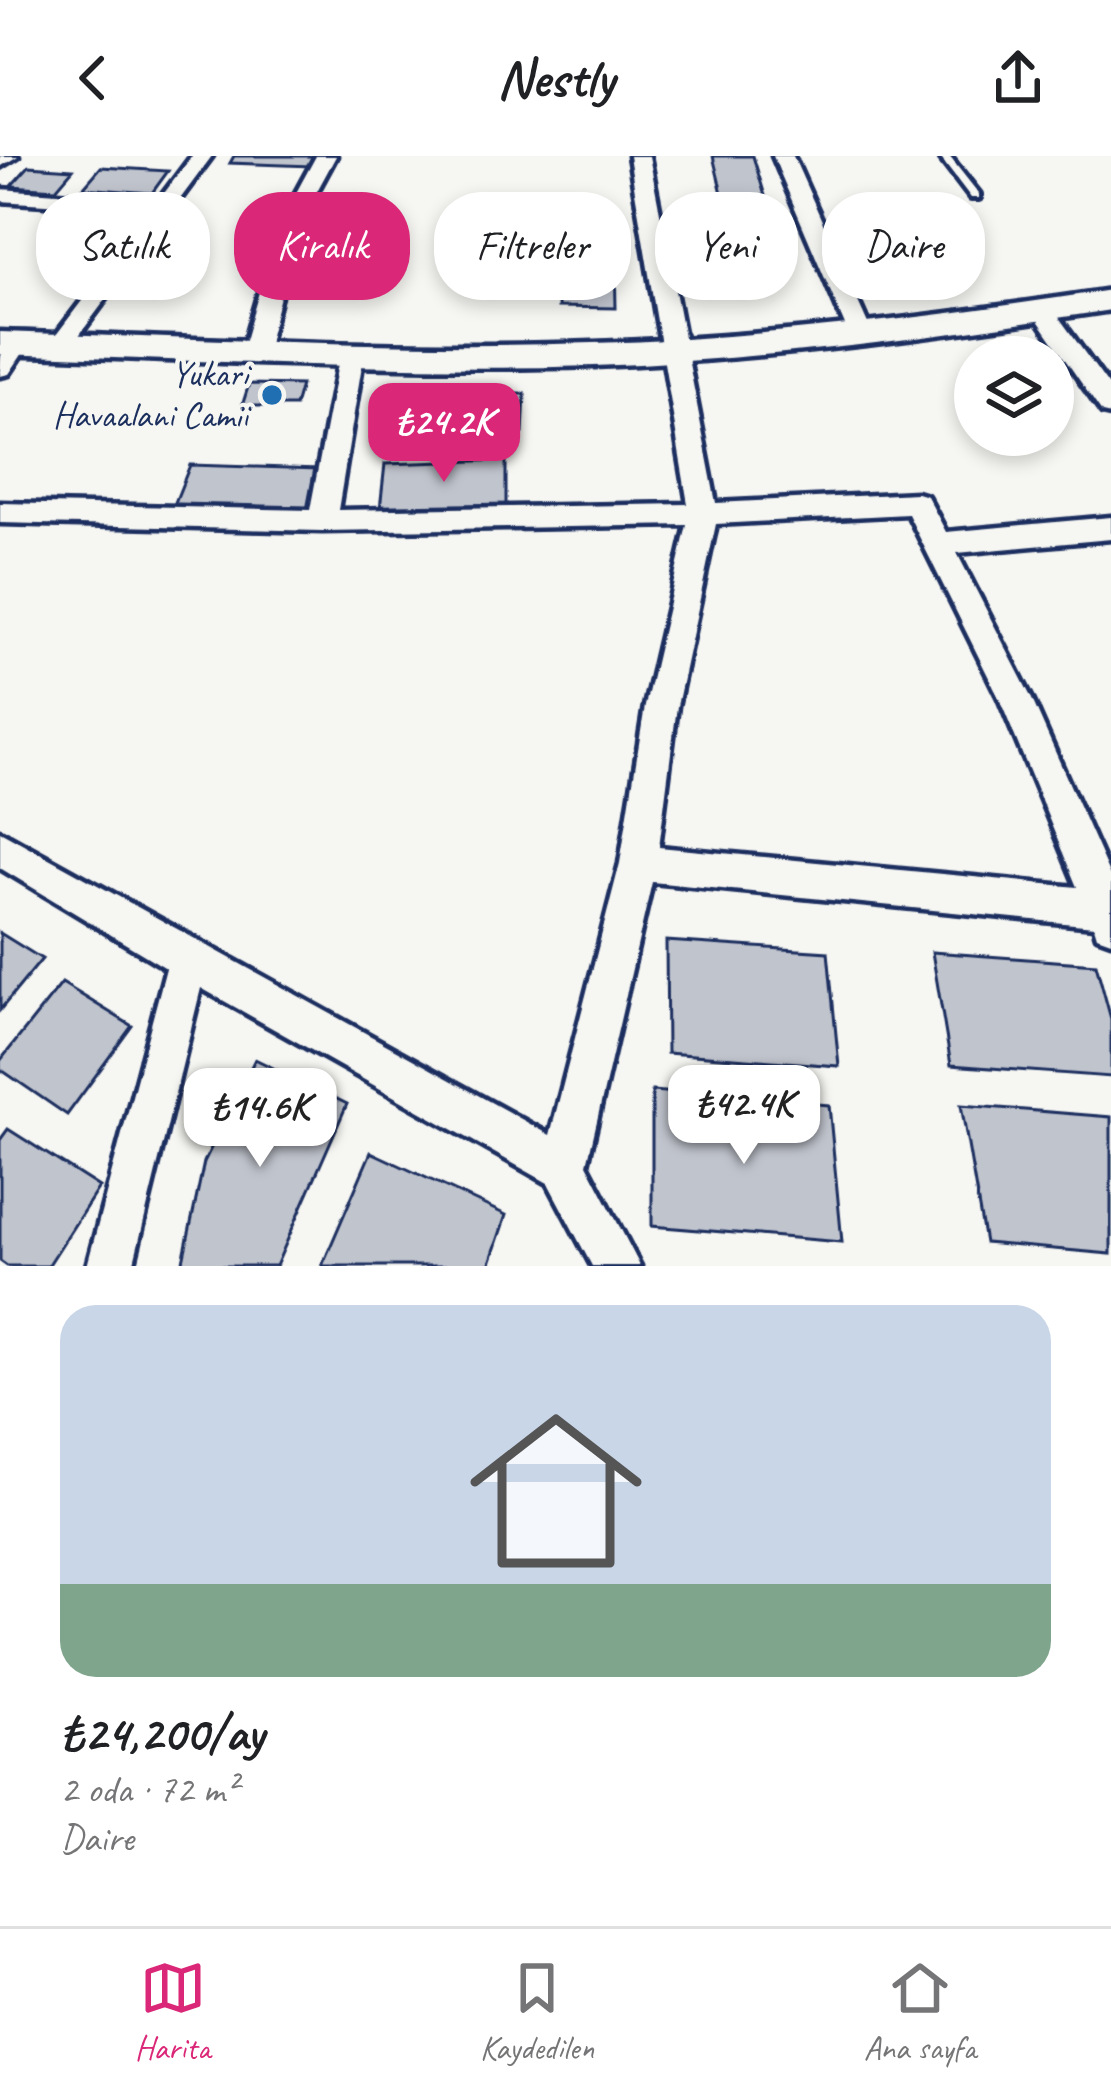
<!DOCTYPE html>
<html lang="tr">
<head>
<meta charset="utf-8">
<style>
  body { margin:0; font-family:Caveat,sans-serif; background:#f2f2f2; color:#202124; height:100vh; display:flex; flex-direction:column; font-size:45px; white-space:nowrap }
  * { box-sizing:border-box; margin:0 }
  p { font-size:39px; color:#757577 }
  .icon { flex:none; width:66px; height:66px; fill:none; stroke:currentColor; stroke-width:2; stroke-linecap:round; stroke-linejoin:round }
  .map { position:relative; height:1110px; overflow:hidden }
  .side { display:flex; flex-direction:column; background:#fff; flex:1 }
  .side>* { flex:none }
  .top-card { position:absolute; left:36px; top:36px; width:1041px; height:108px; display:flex; gap:24px }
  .controls { position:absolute; left:954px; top:180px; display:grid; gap:24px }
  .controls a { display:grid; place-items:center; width:120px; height:120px; border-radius:50%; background:#fff; box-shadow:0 6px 18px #0003; font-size:60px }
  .price { position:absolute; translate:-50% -102px; padding:0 27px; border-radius:24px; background:#fff; color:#222; font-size:39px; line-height:78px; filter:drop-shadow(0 3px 6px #0008) }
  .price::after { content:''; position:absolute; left:50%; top:72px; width:36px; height:27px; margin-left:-18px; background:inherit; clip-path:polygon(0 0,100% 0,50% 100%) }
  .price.on { background:#db2777; color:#fff }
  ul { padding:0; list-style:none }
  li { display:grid; align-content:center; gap:24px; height:636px; padding:0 60px }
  li span { display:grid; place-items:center; height:372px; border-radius:36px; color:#555 }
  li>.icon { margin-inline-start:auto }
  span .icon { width:216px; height:216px; fill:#fffc; stroke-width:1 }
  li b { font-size:51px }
  .chip { padding:0 42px; border-radius:48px; background:#fff; box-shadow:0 6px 18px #0003; font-size:42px; line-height:108px }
  .chip.on { background:#db2777; color:#fff }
  header { display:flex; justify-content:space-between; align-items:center; height:156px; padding:0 60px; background:#fff; font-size:54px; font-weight:800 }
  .tab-bar { display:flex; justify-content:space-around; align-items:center; height:168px; border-top:3px solid #e0e0e0; background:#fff; font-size:33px; color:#757577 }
  .tab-bar a { display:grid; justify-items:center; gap:6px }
  .tab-bar .on { color:#db2777 }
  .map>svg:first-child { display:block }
  .building { fill:#c0c4cd; stroke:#1b2f5e; stroke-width:3 }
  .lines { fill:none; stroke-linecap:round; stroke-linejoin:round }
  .lane-casing { stroke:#1b2f5e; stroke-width:10 }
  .street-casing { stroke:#1b2f5e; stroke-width:9 }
  .secondary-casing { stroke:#1b2f5e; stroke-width:9 }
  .lane { fill:#f6f6f2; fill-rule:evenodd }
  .street { fill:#f6f6f2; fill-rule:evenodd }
  .secondary { fill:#f6f6f2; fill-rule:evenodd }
  .poi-dot { fill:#1f6fb2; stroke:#f6f6f2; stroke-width:4.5 }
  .labels { text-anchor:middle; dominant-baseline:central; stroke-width:9; stroke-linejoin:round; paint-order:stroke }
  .far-poi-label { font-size:36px; fill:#1b2f5e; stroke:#f6f6f2; text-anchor:end }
</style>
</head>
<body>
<header><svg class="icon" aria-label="back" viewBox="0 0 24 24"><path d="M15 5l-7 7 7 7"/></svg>Nestly<svg class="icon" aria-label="share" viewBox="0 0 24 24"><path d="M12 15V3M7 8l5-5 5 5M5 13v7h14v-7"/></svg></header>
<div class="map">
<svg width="1111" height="1110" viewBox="0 0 1111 1110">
  <rect width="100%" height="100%" fill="#f6f6f2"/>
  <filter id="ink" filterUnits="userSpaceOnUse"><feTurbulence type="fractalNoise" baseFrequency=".00833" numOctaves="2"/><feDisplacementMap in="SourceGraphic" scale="24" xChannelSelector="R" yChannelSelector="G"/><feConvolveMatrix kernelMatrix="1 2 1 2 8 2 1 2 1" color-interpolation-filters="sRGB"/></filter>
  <g filter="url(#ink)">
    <g class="building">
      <polygon points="234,0 316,0 312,10 230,7"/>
      <polygon points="713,0 753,0 769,53 726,54"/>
      <polygon points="29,10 73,13 56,33 11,30"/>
      <polygon points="101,11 168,15 152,37 83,32"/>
      <polygon points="68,62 133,66 111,95 44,91"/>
      <polygon points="557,68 614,68 616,94 557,94"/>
      <polygon points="560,104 615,105 616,152 558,151"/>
      <polygon points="249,228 301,229 295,250 242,250"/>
      <polygon points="394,238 525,238 523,277 385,281"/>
      <polygon points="506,304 506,349 380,353 385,308"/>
      <polygon points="190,309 319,313 306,358 172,354"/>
      <polygon points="0,777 42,803 0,854"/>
      <polygon points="666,785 828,796 839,910 667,897"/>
      <polygon points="932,796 1096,808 1111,863 1111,921 951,909"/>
      <polygon points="62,827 132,870 67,959 0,913 0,905"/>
      <polygon points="255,903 347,948 276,1110 182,1110 204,1006"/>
      <polygon points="652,935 829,949 842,1086 652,1070"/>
      <polygon points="961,949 1111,961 1111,1098 985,1087"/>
      <polygon points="8,973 99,1031 48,1110 7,1110 0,1105 0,984"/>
      <polygon points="371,996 506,1059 489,1110 322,1110"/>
    </g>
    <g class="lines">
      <defs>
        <polygon id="lane" points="939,0 949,0 979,38 979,42 971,42"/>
        <g id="street">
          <polygon points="192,0 212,0 69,193 53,193 53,183 150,55 0,45 0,33 159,44"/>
          <polygon points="316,0 336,0 298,70 266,195 254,203 246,200 242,195 278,70"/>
          <path d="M 629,0 L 649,0 L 716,347 L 917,337 L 927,340 L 946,376 L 1111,361 L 1111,383 L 957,397 L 1031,541 L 1111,722 L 1111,785 L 1097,780 L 1094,770 L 652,726 L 587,1008 L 640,1110 L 592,1110 L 548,1027 L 201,832 L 133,1110 L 87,1110 L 166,812 L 0,712 L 0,675 L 550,979 L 620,707 L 645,550 L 687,369 L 322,375 L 0,367 L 0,347 L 310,354 L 340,197 L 352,189 L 364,197 L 338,354 L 688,348 ZM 908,358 L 999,542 L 1077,731 L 659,691 L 677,550 L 716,368 Z"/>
          <polygon points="773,0 793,0 873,179 869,184 861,186 849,179"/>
          <polygon points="1042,147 1050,149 1111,233 1111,259 1102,257 1031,154"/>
          <path d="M 17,181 L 29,188 L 9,218 L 0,220 C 0,203 0,186 17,181 Z"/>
        </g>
        <g id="secondary">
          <polygon points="0,0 18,0 0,11"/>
          <path d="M 1111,134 L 1111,154 C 939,180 767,204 594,210 C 396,216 198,204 0,198 L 0,176 C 198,182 396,194 593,187 C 767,182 939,160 1111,134 Z"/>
        </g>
      </defs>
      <use href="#lane" class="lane-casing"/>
      <use href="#street" class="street-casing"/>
      <use href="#secondary" class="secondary-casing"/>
      <use href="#lane" class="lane"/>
      <use href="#street" class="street"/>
      <use href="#secondary" class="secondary"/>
    </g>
  </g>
  <circle class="poi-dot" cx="272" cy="239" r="12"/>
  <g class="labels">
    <g class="far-poi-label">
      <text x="248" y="218">Yukari<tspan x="248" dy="41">Havaalani Camii</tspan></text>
    </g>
  </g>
</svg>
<div class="controls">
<a><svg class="icon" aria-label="layers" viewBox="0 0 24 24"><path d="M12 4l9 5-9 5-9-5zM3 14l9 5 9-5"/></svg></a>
</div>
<b class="price on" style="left:444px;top:329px">₺24.2K</b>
<b class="price" style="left:744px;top:1011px">₺42.4K</b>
<b class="price" style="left:260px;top:1014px">₺14.6K</b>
<div class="top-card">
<a class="chip">Satılık</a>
<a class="chip on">Kiralık</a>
<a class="chip">Filtreler</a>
<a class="chip">Yeni</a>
<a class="chip">Daire</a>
</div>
</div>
<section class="side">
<ul>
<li><span style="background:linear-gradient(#c9d6e8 75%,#7fa58c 0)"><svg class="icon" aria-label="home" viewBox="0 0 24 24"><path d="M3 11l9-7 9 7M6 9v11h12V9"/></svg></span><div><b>₺24,200/ay</b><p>2 oda · 72 m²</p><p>Daire</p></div></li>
</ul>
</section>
<nav class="tab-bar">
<a class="on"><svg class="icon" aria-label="map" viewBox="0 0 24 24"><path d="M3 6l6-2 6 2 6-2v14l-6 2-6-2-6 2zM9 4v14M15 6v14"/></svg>Harita</a>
<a><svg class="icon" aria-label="saved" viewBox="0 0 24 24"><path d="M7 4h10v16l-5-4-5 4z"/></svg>Kaydedilen</a>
<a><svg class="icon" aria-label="home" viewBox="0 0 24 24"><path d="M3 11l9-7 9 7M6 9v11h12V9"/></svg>Ana sayfa</a>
</nav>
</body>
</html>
